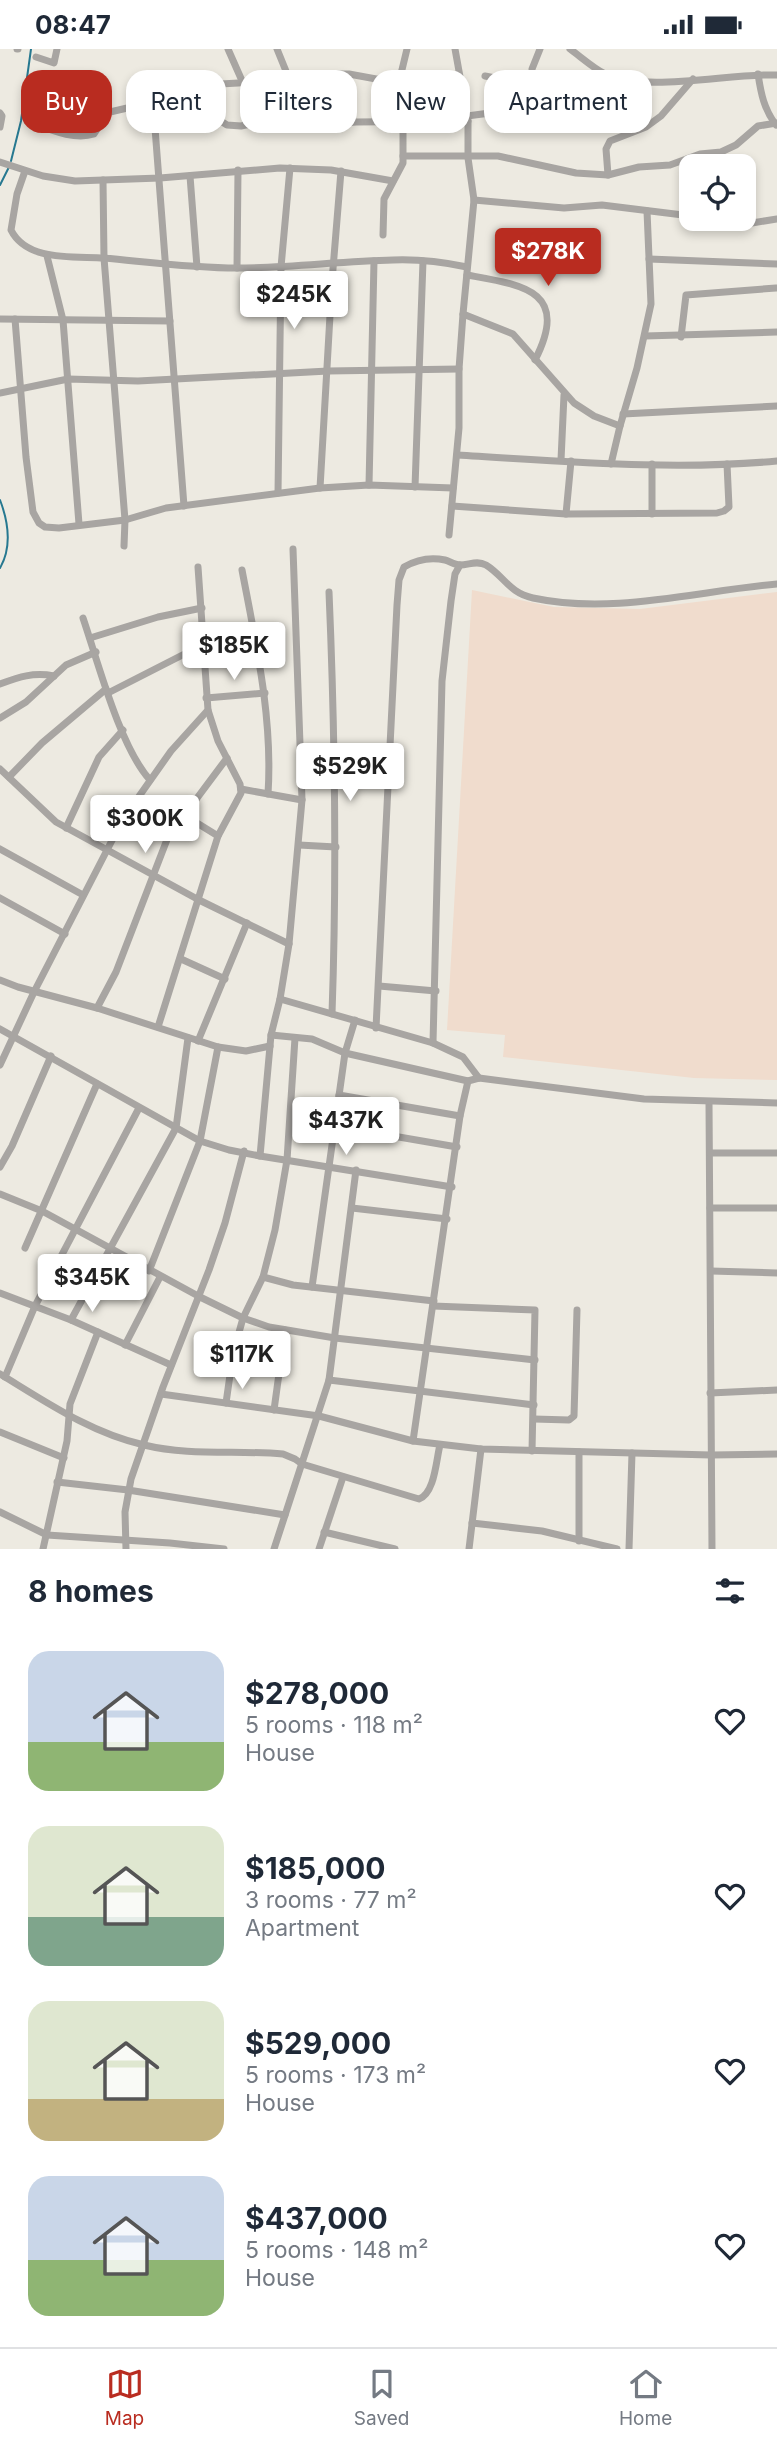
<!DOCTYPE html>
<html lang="en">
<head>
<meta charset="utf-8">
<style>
  body { margin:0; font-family:Inter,sans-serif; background:#f2f2f3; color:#1f2937; height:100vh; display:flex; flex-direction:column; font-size:26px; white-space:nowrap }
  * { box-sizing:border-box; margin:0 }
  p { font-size:23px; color:#747a83 }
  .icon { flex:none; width:38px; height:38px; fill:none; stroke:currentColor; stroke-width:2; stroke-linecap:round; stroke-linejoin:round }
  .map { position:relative; height:1500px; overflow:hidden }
  .details { display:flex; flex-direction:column; background:#fff; flex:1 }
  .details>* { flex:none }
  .hud { position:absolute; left:21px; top:21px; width:735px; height:63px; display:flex; gap:14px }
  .controls { position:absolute; left:679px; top:105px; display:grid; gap:14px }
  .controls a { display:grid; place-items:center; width:77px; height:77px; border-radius:14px; background:#fff; box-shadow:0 4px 10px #0003; font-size:35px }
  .price { position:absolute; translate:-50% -60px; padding:0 16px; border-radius:7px; background:#fff; color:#222; font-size:23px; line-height:46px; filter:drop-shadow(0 2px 4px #0008) }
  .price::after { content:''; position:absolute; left:50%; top:42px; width:21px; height:16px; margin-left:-10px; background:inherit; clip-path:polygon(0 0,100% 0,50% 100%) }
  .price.current { background:#b92c20; color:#fff }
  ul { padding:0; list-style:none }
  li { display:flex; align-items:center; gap:21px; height:175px; padding:0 28px }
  li span { display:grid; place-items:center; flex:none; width:196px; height:140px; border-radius:21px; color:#555 }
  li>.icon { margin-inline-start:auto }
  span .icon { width:84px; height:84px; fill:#fffc; stroke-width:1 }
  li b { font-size:30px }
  h2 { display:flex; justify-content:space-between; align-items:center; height:84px; padding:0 28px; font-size:30px }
  .pill { padding:0 24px; border-radius:21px; background:#fff; box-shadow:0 4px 10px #0003; font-size:24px; line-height:63px }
  .pill.current { background:#b92c20; color:#fff }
  .status { display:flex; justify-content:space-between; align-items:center; height:49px; padding:0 35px; background:#fff; direction:ltr }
  .status svg { height:19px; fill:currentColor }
  .dock { display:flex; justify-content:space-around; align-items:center; height:98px; border-top:2px solid #e0e1e3; background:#fff; font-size:19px; color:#747a83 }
  .dock a { display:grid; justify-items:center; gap:4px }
  .dock .current { color:#b92c20 }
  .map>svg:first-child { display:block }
  .industrial { fill:#f0dccd }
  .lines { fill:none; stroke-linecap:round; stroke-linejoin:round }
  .stream { stroke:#267890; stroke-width:2 }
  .minor { stroke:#a8a5a2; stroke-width:7 }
</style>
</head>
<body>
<div class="status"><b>08:47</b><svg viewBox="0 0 49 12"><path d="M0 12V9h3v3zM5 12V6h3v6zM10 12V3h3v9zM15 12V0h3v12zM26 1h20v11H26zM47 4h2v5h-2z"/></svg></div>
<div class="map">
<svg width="777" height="1500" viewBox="0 0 777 1500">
  <rect width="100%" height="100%" fill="#edeae1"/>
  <polygon class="industrial" points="472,541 554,558 640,560 777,543 777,1031 694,1029 503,1008 505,986 447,981"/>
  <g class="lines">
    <g class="stream">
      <polyline points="11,112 21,72 31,0"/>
      <polyline points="0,136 9,118"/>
      <path d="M 0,451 C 8,472 12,498 0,519"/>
    </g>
    <g class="minor">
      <polyline points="17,0 18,0"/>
      <polyline points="228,0 243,34"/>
      <polyline points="277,0 288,27"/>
      <path d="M 570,0 C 581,8 593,19 605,25 C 647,44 730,24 777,26"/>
      <polyline points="36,8 54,14 57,0"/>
      <path d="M 758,25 C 761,45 764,60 776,76"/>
      <polyline points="485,27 533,36"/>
      <polyline points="400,29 407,0"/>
      <polyline points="206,36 210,57 216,69 227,76 241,77 256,74 317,76 356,73 468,72"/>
      <polyline points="534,49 532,20 540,0"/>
      <polyline points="153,53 184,457"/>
      <polyline points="0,64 2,67 0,78"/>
      <polyline points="467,67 513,61"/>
      <path d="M 27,72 C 47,79 73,92 94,85 L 106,66 L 110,63 L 153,53 L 185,37 L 258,33 L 288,27 L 330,25 L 349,25 L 387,32 L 400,29 L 399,51 L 403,73 L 403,114 L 384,150 L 383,186"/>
      <polyline points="403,107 498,107 576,124 608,126 639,118 670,116 700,105 721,103 736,96 758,77 777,74"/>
      <polyline points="0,113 43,127 75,132 160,129 280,119 331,121 393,132"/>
      <path d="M 25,122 L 17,145 L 11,181 C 27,213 74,207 104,209 C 148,213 192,219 237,219 C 289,219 341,212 393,211 C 418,210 443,213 467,218"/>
      <polyline points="608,126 606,100 610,92 646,78 661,67 693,30"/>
      <polyline points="190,127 197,218"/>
      <polyline points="103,131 104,209 125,471 124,497"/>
      <polyline points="474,151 564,159 602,156 691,167"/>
      <polyline points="712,170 752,174 777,170"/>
      <polyline points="47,207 63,271 79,475"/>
      <polyline points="649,210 777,215"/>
      <polyline points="237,219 238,121"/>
      <path d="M 467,226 C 522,236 571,241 535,311"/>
      <polyline points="463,265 513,285 574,354 594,367 620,377"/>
      <polyline points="0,270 170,272"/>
      <polyline points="15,270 26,408 33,463 39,474 45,478 59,479 125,471 166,459 320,439 369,436 453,439"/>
      <polyline points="645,287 777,283"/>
      <polyline points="681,288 686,246 776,239"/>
      <polyline points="0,344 68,330 138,332 328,322 459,320"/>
      <polyline points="623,365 777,357"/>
      <path d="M 457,406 C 563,412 671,422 777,412"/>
      <polyline points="561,411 564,346"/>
      <polyline points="611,415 620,377 637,319 651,255 647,162"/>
      <polyline points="369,436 374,212"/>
      <polyline points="415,438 423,212"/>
      <polyline points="320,439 332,232 341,122"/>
      <polyline points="278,444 281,218 290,119"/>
      <polyline points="452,457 566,465 717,464 724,462 729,458 727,415"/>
      <polyline points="566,465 571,412"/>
      <polyline points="652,465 652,415"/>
      <polyline points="449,486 459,379 459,320 463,265 474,151 468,109 468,72 455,0"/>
      <path d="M 242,521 C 256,595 273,669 268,745"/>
      <path d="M 329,543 C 335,684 337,824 332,965"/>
      <path d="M 83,569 C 98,613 120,698 150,731"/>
      <polyline points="90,589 158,568 202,559"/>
      <path d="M 0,635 C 19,628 33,623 54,627"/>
      <polyline points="108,644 204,595"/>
      <polyline points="206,649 265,644"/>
      <polyline points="0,669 26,653 66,616 96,603"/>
      <polyline points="0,720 56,773 199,851 289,895"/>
      <polyline points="9,728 42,694 106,640"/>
      <polyline points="241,740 302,751"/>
      <polyline points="184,766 218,787"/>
      <polyline points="66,779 99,708 123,681"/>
      <polyline points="299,796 336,798"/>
      <polyline points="0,800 83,846"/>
      <polyline points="0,849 65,885"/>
      <polyline points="181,910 225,930"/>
      <polyline points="0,931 18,938 97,959 218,998 246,1002 270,997"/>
      <polyline points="379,937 436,942"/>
      <polyline points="280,950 433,994 463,1008 479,1029"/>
      <polyline points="97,959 116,923 168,788 227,709"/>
      <polyline points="158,978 218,787 241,744 240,735 218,692 208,661"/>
      <path d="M 376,979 L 397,556 L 399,531 L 404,518 C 416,511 431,508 445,511 C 449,512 455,516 460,516 C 469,516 477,511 486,516 C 504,527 509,544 533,549 C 613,566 697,542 777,535"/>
      <polyline points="0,980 200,1092 229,1101 260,1107 452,1138"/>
      <polyline points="271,986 312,990 345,1004 468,1032"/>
      <polyline points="198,992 247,874"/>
      <polyline points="433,994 442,632 451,552 455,525 460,516"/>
      <polyline points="0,1016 34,943 123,770 171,702 208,661 198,518"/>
      <polyline points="339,1046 460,1067"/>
      <polyline points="709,1054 712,1500"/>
      <polyline points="335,1077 457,1098"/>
      <polyline points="710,1104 777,1104"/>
      <polyline points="260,1107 271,986 280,950 289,895 302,751 293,500"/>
      <polyline points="0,1118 12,1097 51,1007"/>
      <polyline points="0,1145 42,1162 200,1248 243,1269 269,1278 335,1289 535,1311"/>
      <polyline points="352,1159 447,1170"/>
      <polyline points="710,1159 777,1159"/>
      <polyline points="25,1199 97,1035"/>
      <polyline points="149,1222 200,1092 218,998"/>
      <polyline points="711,1222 777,1224"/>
      <polyline points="263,1228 293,1236 434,1252"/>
      <polyline points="312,1238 345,1004 355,971"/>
      <polyline points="0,1244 71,1271 171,1316"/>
      <polyline points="433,1257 535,1261 532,1402"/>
      <polyline points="71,1271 176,1079 188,989"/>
      <polyline points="125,1296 160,1228"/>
      <path d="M 0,1325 C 46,1353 91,1384 144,1396 C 189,1407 237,1401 283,1405 L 295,1410 L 302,1415 L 419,1450 C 435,1444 436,1411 440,1396"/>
      <polyline points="5,1328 35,1257 139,1059"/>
      <polyline points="329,1331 534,1356"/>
      <polyline points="710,1344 777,1341"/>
      <polyline points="161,1345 319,1367 413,1392 481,1400 711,1406 777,1405"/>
      <polyline points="226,1354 233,1305 243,1269 263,1228 275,1181 287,1111 295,989"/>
      <polyline points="274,1361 285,1281"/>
      <polyline points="534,1370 569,1371 574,1367 577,1261"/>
      <polyline points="0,1383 64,1409"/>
      <polyline points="413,1392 460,1067 468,1032 479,1029 644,1050 777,1054"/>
      <polyline points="579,1403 579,1492"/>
      <polyline points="57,1433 128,1441 285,1466"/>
      <polyline points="0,1463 47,1486 170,1494 224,1500"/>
      <polyline points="472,1474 542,1482 617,1500"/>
      <polyline points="324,1483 395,1500"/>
      <polyline points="43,1500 67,1392 70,1355 98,1283"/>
      <polyline points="126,1500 125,1463 131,1430 163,1338 209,1221 225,1174 244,1102"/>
      <polyline points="274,1500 329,1331 356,1121"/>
      <polyline points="319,1500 343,1428"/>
      <polyline points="469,1500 481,1400"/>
      <polyline points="629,1500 632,1404"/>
    </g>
  </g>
</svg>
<div class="controls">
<a><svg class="icon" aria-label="locate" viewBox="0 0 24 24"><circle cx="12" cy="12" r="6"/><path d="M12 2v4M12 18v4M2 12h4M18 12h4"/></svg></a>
</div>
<b class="price current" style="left:548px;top:239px">$278K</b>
<b class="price" style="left:294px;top:282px">$245K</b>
<b class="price" style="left:234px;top:633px">$185K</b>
<b class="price" style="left:350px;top:754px">$529K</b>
<b class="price" style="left:145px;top:806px">$300K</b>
<b class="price" style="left:346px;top:1108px">$437K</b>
<b class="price" style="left:92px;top:1265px">$345K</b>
<b class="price" style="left:242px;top:1342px">$117K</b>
<div class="hud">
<a class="pill current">Buy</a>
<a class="pill">Rent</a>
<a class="pill">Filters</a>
<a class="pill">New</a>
<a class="pill">Apartment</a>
</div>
</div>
<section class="details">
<h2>8 homes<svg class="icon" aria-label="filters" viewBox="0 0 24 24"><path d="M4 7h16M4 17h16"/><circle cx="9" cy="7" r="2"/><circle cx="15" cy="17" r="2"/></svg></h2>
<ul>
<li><span style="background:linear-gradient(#c9d6e8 65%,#8fb573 0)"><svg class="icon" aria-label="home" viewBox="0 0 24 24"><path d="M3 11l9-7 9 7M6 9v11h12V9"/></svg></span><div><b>$278,000</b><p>5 rooms · 118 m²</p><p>House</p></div><svg class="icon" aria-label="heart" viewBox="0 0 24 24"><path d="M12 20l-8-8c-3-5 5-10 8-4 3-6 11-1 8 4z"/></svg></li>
<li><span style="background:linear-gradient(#dfe7d0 65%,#7fa58c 0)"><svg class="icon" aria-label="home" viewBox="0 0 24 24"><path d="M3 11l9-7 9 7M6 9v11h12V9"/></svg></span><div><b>$185,000</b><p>3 rooms · 77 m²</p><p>Apartment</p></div><svg class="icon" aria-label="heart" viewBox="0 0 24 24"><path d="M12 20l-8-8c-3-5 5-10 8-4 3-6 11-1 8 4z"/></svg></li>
<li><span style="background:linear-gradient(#dfe7d0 70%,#c2b280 0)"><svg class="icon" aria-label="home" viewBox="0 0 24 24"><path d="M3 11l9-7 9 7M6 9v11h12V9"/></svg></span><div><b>$529,000</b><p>5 rooms · 173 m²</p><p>House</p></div><svg class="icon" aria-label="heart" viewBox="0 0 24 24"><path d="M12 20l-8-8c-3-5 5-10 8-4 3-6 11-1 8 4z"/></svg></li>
<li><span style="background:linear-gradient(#c9d6e8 60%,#8fb573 0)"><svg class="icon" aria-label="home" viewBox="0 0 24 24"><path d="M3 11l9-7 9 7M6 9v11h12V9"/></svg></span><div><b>$437,000</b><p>5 rooms · 148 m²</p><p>House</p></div><svg class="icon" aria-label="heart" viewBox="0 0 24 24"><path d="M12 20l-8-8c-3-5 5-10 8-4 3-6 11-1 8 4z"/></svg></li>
</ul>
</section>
<nav class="dock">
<a class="current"><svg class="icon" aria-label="map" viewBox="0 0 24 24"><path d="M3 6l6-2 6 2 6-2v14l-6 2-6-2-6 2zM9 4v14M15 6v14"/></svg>Map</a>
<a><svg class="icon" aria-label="saved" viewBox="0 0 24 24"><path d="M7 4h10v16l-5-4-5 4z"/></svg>Saved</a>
<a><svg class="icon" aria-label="home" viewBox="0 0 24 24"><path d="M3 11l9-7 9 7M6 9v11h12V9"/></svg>Home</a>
</nav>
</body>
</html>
